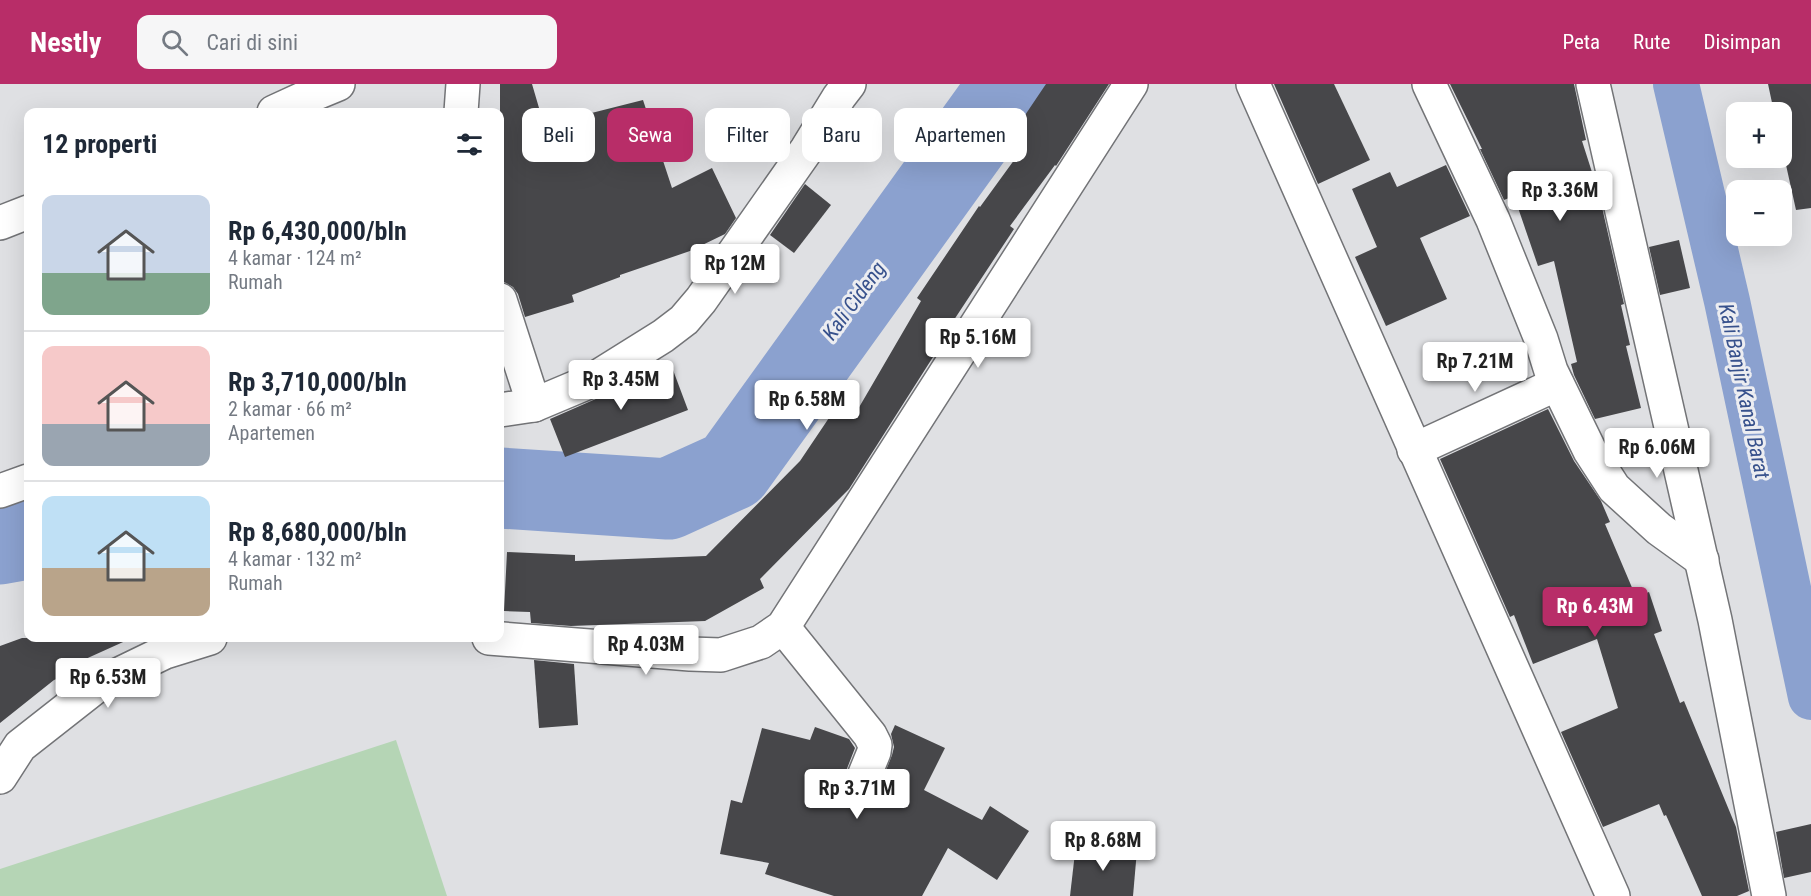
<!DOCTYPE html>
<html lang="id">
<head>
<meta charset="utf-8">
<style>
  body { margin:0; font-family:"Roboto Condensed",sans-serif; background:#f6f6f7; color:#1f2937; height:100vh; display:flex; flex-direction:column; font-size:22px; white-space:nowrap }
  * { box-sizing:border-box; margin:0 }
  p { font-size:20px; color:#747a83 }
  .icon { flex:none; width:33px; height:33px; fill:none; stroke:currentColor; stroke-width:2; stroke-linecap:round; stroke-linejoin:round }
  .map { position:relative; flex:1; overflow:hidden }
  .sheet { position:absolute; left:24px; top:24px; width:480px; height:534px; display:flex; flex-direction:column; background:#fff; border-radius:12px; box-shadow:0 6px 24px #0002 }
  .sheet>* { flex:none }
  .banner { position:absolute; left:522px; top:24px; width:570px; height:54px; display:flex; gap:12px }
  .controls { position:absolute; left:1726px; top:18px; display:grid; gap:12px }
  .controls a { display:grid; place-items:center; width:66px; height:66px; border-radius:12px; background:#fff; box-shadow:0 6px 24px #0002; font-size:30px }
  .price { position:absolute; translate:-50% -51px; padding:0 14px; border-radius:6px; background:#fff; color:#222; font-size:20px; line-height:39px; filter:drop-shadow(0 2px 3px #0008) }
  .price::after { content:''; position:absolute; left:50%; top:36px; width:18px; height:14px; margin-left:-9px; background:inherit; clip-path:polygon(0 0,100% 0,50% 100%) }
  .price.active { background:#b82d68; color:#fff }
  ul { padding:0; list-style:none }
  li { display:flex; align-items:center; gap:18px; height:150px; padding:0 18px }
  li+li { border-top:2px solid #e0e1e3 }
  li span { display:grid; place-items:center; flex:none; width:168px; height:120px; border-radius:12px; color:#555 }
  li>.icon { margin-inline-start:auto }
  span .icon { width:72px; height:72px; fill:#fffc; stroke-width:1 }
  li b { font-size:26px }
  h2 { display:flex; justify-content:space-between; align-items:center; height:72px; padding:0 18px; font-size:26px }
  .pill { padding:0 21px; border-radius:12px; background:#fff; box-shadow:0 6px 24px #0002; font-size:21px; line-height:54px }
  .pill.active { background:#b82d68; color:#fff }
  header { display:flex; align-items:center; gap:36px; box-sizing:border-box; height:84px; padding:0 30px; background:#b82d68; color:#fff }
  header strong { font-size:28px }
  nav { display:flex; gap:33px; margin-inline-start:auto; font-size:21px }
  .search { width:420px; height:54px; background:#f6f6f7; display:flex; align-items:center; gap:15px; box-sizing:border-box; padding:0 21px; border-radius:12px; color:#747a83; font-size:22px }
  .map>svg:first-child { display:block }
  .green { fill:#b5d5b5 }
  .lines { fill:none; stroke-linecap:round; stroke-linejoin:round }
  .canal { stroke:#8ba1cf; stroke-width:46 }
  .river { stroke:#8ba1cf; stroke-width:81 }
  .building { fill:#47474a }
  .street-casing { stroke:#737477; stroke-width:36 }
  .street { stroke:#fff; stroke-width:33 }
  .labels { text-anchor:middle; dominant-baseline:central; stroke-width:6; stroke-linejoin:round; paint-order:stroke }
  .water-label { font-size:21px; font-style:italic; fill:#37518c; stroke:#ecedf1 }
</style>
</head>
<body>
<header>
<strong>Nestly</strong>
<div class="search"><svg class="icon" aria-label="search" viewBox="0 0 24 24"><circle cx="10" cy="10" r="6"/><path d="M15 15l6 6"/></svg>Cari di sini</div>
<nav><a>Peta</a><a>Rute</a><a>Disimpan</a></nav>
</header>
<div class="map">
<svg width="1811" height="812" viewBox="0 0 1811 812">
  <rect width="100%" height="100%" fill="#dfe0e3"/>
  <polygon class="green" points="396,656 447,812 0,812 0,785"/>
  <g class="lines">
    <polyline class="canal" points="1676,0 1727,217 1811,613"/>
    <g class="river">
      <polyline points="500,404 668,415 732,386 1010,0"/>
      <polyline points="0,460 28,455"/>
    </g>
  </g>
  <g class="building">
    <polygon points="500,0 532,0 544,41 643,16 672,104 712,84 736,134 725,150 690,167 620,191 620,193 572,211 574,218 525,233 518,210 513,203 504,198 500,198"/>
    <polygon points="1046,0 1109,0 1056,82 1055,81 1010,142 1014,145 946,248 948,249 940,262 849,405 760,495 764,504 705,537 571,542 531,539 530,528 504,527 507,468 575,471 575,477 706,472 800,377 837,322 854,332 921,217 917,214 979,122 980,123 1025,61 1011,52"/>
    <polygon points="1274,0 1334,0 1370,76 1318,100"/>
    <polygon points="1450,0 1574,0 1586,56 1582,57 1599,110 1624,220 1621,221 1630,261 1626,262 1641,324 1595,335 1574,291 1571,280 1577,278 1554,177 1538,182 1514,112 1504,116 1480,65 1482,65"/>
    <polygon points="1768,0 1811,0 1811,124 1796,126 1782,63 1782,28 1774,28"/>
    <polygon points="1446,81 1470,132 1420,154 1447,215 1386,242 1355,173 1377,163 1352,105 1390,88 1397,103"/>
    <polygon points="805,100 831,121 794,169 770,151"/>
    <polygon points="1679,156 1690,204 1660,211 1649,163"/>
    <polygon points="670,278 688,326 565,373 550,335 598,314 634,292"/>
    <polygon points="1548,325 1574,377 1601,417 1610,438 1605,440 1636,513 1649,508 1662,547 1654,550 1680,619 1684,617 1736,743 1749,807 1737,812 1702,812 1666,731 1664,732 1659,720 1603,743 1561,648 1618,624 1597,555 1533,580 1514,531 1510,533 1440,375"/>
    <polygon points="22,554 132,554 70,582 73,589 54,596 0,639 0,562"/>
    <polygon points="534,576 574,580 578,641 539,644"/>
    <polygon points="895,641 945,664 924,706 982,736 990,722 1029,747 997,796 948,764 922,812 834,812 765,790 769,779 720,770 731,716 742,719 762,644 810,656 815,643 849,655 855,664 841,700 840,710 844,719 851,724 860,726 869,722 875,714 892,671 894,663 891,650"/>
    <polygon points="1811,740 1811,788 1784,794 1776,748"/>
    <polygon points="1076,760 1137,766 1133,812 1070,812"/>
  </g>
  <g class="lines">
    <defs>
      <g id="street">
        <polyline points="1253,0 1613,812"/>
        <polyline points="1429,0 1493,136 1541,255 1551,287 1590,367 1614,404 1659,445 1702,476"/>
        <polyline points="1593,0 1715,536 1769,812"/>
        <polyline points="274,28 309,12 338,0"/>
        <polyline points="461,28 463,0"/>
        <polyline points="0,139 28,128"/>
        <polyline points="500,216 534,321"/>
        <polyline points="500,326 534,321 591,297 663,252 684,236 701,216 807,65 839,13 849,0"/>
        <polyline points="1414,366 1557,300"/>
        <polyline points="0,407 28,397"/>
        <polyline points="783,543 870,651 875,661 874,668 858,707"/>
        <polyline points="489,554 690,570 721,571 761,558 783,543 1131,0"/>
        <polyline points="0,693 20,662 99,600 165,568 210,554"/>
      </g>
    </defs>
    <use href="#street" class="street-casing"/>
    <use href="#street" class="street"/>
  </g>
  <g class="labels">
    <g class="water-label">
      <text transform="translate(854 217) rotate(-54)">Kali Cideng</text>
      <text transform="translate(1744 307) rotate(78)">Kali Banjir Kanal Barat</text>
    </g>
  </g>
</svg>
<div class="controls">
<a>+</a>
<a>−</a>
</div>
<b class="price" style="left:1560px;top:138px">Rp 3.36M</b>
<b class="price" style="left:735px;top:211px">Rp 12M</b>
<b class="price" style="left:978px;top:285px">Rp 5.16M</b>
<b class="price" style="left:1475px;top:309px">Rp 7.21M</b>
<b class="price" style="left:621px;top:327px">Rp 3.45M</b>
<b class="price" style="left:807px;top:347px">Rp 6.58M</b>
<b class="price" style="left:1657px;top:395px">Rp 6.06M</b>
<b class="price active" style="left:1595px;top:554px">Rp 6.43M</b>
<b class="price" style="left:646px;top:592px">Rp 4.03M</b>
<b class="price" style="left:108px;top:625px">Rp 6.53M</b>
<b class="price" style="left:857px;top:736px">Rp 3.71M</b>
<b class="price" style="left:1103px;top:788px">Rp 8.68M</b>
<div class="banner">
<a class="pill">Beli</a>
<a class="pill active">Sewa</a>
<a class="pill">Filter</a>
<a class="pill">Baru</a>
<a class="pill">Apartemen</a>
</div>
<section class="sheet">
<h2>12 properti<svg class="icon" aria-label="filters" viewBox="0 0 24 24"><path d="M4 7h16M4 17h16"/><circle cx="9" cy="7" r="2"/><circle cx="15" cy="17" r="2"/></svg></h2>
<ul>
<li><span style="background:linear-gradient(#c9d6e8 65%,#7fa58c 0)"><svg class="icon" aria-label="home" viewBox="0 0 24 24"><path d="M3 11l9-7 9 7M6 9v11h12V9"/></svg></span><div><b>Rp 6,430,000/bln</b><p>4 kamar · 124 m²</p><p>Rumah</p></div></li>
<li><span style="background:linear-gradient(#f6c9c9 65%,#9aa5b1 0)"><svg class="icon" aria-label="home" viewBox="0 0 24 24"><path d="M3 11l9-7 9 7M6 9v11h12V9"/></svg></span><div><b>Rp 3,710,000/bln</b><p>2 kamar · 66 m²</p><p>Apartemen</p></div></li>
<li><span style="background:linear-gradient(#bfe0f5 60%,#b9a48a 0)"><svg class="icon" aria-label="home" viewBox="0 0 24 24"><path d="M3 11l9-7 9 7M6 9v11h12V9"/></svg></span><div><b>Rp 8,680,000/bln</b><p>4 kamar · 132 m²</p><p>Rumah</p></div></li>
</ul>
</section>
</div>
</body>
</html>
